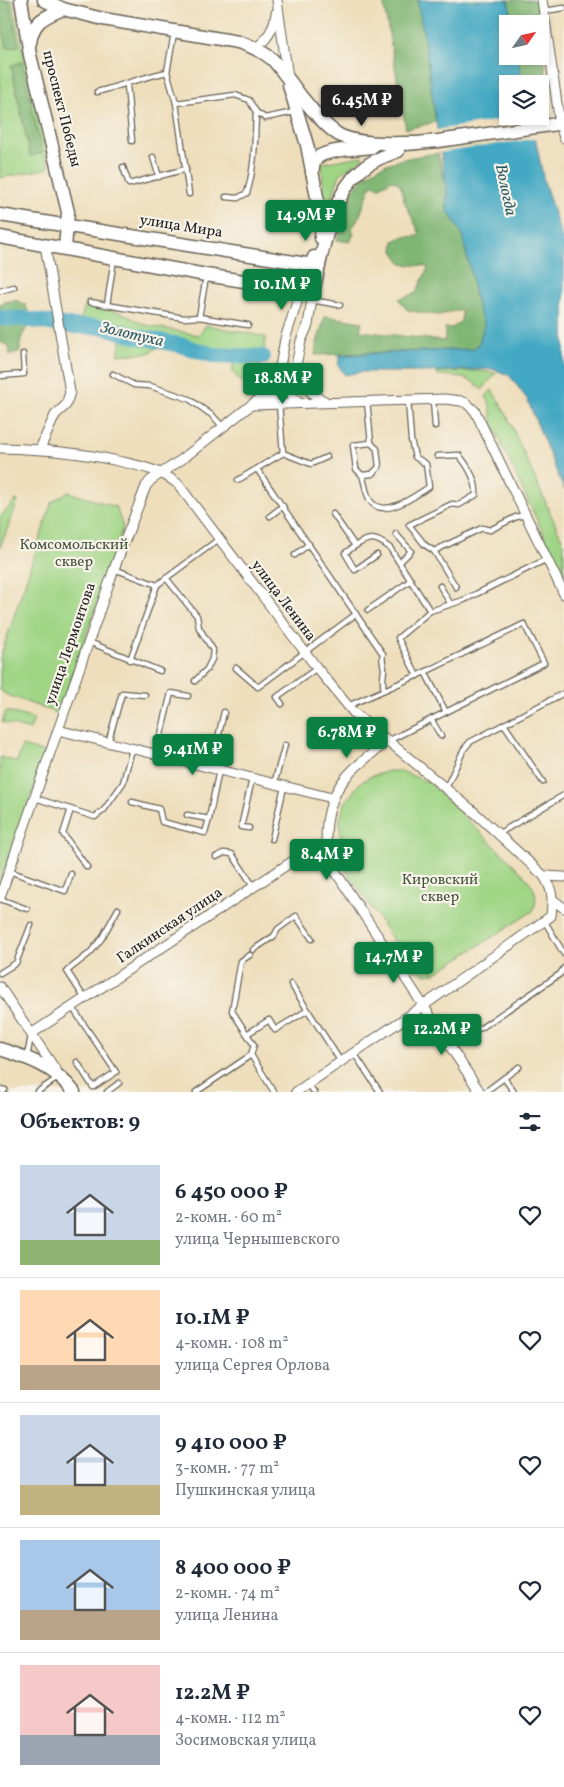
<!DOCTYPE html>
<html lang="ru">
<head>
<meta charset="utf-8">
<style>
  body { margin:0; font-family:Vollkorn,serif; background:#f2f2f3; color:#1f2937; height:100vh; display:flex; flex-direction:column; font-size:19px; white-space:nowrap }
  * { box-sizing:border-box; margin:0 }
  p { font-size:16px; color:#747a83 }
  .icon { flex:none; width:28px; height:28px; fill:none; stroke:currentColor; stroke-width:2; stroke-linecap:round; stroke-linejoin:round }
  .map { position:relative; height:1092px; overflow:hidden }
  .details { display:flex; flex-direction:column; background:#fff; flex:1 }
  .details>* { flex:none }
  .needle { width:32px; rotate:56deg }
  .fabs { position:absolute; left:499px; top:15px; display:grid; gap:10px }
  .fabs a { display:grid; place-items:center; width:50px; height:50px; border-radius:0px; background:#fff; box-shadow:0 2px 8px #0003; font-size:25px }
  .price { position:absolute; translate:-50% -42px; padding:0 11px; border-radius:5px; background:#0b8043; color:#fff; font-size:16px; line-height:32px; filter:drop-shadow(0 1px 2px #0008) }
  .price::after { content:''; position:absolute; left:50%; top:30px; width:15px; height:11px; margin-left:-8px; background:inherit; clip-path:polygon(0 0,100% 0,50% 100%) }
  .price.on { background:#222; color:#fff }
  ul { padding:0; list-style:none }
  li { display:flex; align-items:center; gap:15px; height:125px; padding:0 20px }
  li+li { border-top:1px solid #e0e1e3 }
  li span { display:grid; place-items:center; flex:none; width:140px; height:100px; border-radius:0px; color:#555 }
  li>.icon { margin-inline-start:auto }
  span .icon { width:60px; height:60px; fill:#fffc; stroke-width:1 }
  li b { font-size:21px }
  h2 { display:flex; justify-content:space-between; align-items:center; height:60px; padding:0 20px; font-size:21px }
  .map>svg:first-child { display:block }
  .green { fill:#a0d586; stroke:#5e7851 }
  .forest { fill:#80b673; stroke:#4e6948 }
  .water { fill:#43a8c3; stroke:#306270 }
  .pier { fill:#eedebc }
  .lines { fill:none; stroke-linecap:round; stroke-linejoin:round }
  .river { stroke:#43a8c3; stroke-width:16 }
  .lane-casing { stroke:#666054; stroke-width:7 }
  .street-casing { stroke:#666054; stroke-width:11 }
  .secondary-casing { stroke:#666054; stroke-width:15 }
  .lane { stroke:#fff; stroke-width:4.5 }
  .street { stroke:#fff; stroke-width:9 }
  .secondary { stroke:#fff; stroke-width:12 }
  .labels { text-anchor:middle; dominant-baseline:central; stroke-width:4.5; stroke-linejoin:round; paint-order:stroke }
  .street-label { font-size:15px; fill:#1c1c1c; stroke:#f7f3e8 }
  .park-label { font-size:15px; fill:#44543c; stroke:#f7f3e8 }
  .water-label { font-size:16px; font-style:italic; fill:#2e5b67; stroke:#f7f3e8 }
</style>
</head>
<body>
<div class="map">
<svg width="564" height="1092" viewBox="0 0 564 1092">
  <rect width="100%" height="100%" fill="#f7f3e8"/>
  <filter id="ink" filterUnits="userSpaceOnUse"><feTurbulence type="fractalNoise" baseFrequency=".02" numOctaves="2"/><feDisplacementMap in="SourceGraphic" scale="10" xChannelSelector="R" yChannelSelector="G"/><feConvolveMatrix kernelMatrix="1 2 1 2 8 2 1 2 1" color-interpolation-filters="sRGB"/></filter>
  <filter id="wash" filterUnits="userSpaceOnUse"><feTurbulence type="fractalNoise" baseFrequency=".0096" numOctaves="4" result="noise"/><feDisplacementMap in="SourceGraphic" scale="20" xChannelSelector="R" yChannelSelector="G"/><feGaussianBlur stdDeviation="1.12" result="paint"/><feColorMatrix in="noise" values="0 0 0 0 0 0 0 0 0 0 0 0 0 0 0 0 0 1.4 0 .05"/><feComposite in="paint" operator="in"/></filter>
  <g filter="url(#wash)">
    <rect width="100%" height="100%" fill="#eedebc"/>
    <g class="green">
      <polygon points="0,0 12,0 49,168 0,178"/>
      <polygon points="362,156 363,158 340,174 329,206 324,213 322,163"/>
      <path d="M 86,302 L 124,314 L 145,325 L 199,335 L 206,325 L 266,337 C 262,361 266,371 241,382 L 233,373 L 233,363 L 220,359 L 158,347 L 149,353 L 118,355 L 123,335 L 105,326 L 79,326 Z"/>
      <path d="M 480,371 L 496,373 L 482,390 C 470,376 454,376 437,375 L 436,372 Z"/>
      <path d="M 492,390 L 506,413 L 564,544 L 564,577 L 501,444 C 501,437 495,432 493,425 C 490,413 493,409 486,396 Z"/>
      <polygon points="68,492 116,507 123,527 59,714 5,694 0,690 0,658 52,502"/>
      <polygon points="16,500 18,501 0,548 0,517"/>
      <polygon points="6,711 34,719 30,730 2,722"/>
      <polygon points="22,746 46,753 0,882 0,757 17,762"/>
      <path d="M 389,771 L 401,771 L 430,783 L 521,872 C 533,886 540,892 533,911 L 436,973 L 424,974 L 412,968 L 344,867 L 341,854 L 340,819 L 345,803 L 359,784 L 369,777 Z"/>
    </g>
    <g class="forest">
      <polygon points="0,0 9,0 19,46 7,48 0,14"/>
      <polygon points="383,0 417,0 423,30 436,122 406,129"/>
      <polygon points="508,0 536,0 541,25 549,105 540,107 540,84 522,84 518,56 540,56 540,24 513,24"/>
      <polygon points="22,62 42,153 30,156 11,65"/>
      <path d="M 438,153 L 447,190 L 447,209 L 462,234 L 472,278 L 476,302 L 484,325 L 479,343 L 474,349 L 315,355 L 317,343 L 325,316 L 362,322 L 360,331 L 445,341 L 445,328 L 452,328 L 461,321 L 462,311 L 453,311 L 440,315 L 422,313 L 407,310 L 399,299 L 416,293 L 428,268 L 425,266 L 402,264 L 393,251 L 394,241 L 402,237 L 419,236 L 420,234 L 404,201 L 400,184 L 392,180 L 380,187 L 371,185 L 360,215 L 352,229 L 354,234 L 350,242 L 337,240 C 342,223 345,203 355,188 C 371,162 410,157 438,153 Z"/>
      <path d="M 15,300 L 25,304 L 32,322 C 24,331 19,338 20,351 L 10,355 L 9,346 L 0,342 L 0,305 L 1,303 Z"/>
    </g>
    <polygon class="water" points="417,0 508,0 513,24 508,24 508,56 518,56 522,84 508,84 508,116 531,116 544,181 564,245 564,490 527,399 509,375 492,369 425,372 361,372 345,375 338,365 340,355 474,349 479,343 484,325 476,302 472,278 462,234 447,209 447,190 436,122 423,30"/>
    <polygon class="pier" points="527,116 533,116 538,138 439,153 436,130"/>
    <g class="lines">
      <polyline class="river" points="0,318 24,319 70,326 105,327 135,336 180,345 213,355 263,357"/>
    </g>
  </g>
  <g filter="url(#ink)">
    <g class="lines">
      <defs>
        <g id="lane">
          <polyline points="544,11 564,8"/>
          <polyline points="174,33 167,72 176,103 189,194"/>
          <polyline points="127,85 132,141"/>
          <path d="M 97,92 C 121,86 143,77 167,72"/>
          <polyline points="176,103 235,95 249,100 256,112 265,118 294,112"/>
          <polyline points="153,157 159,177"/>
          <polyline points="123,167 129,184 186,169"/>
          <path d="M 226,197 L 238,198 L 247,193 C 255,167 255,139 256,112"/>
          <polyline points="114,259 107,305 184,318 199,317 248,325"/>
          <polyline points="0,291 14,287"/>
          <polyline points="311,300 340,305"/>
          <polyline points="90,302 107,305"/>
          <polyline points="199,317 206,277"/>
          <polyline points="113,374 134,385 150,386 189,399 213,416 223,427"/>
          <polyline points="0,376 24,374 23,354"/>
          <polyline points="433,400 435,426"/>
          <path d="M 367,401 L 371,443 L 377,449 L 379,467 L 372,474 L 362,475 C 365,483 366,496 371,502 C 385,519 416,495 429,487 L 426,464 L 415,457 L 411,440 L 408,400"/>
          <polyline points="279,404 283,453"/>
          <polyline points="283,453 311,464 327,457"/>
          <path d="M 257,469 L 383,654 C 381,660 384,664 384,670 C 383,678 382,682 384,690"/>
          <polyline points="362,475 356,469 353,445 371,443"/>
          <polyline points="238,480 283,453"/>
          <polyline points="333,514 355,546 345,553 355,570 377,555"/>
          <polyline points="270,516 283,506"/>
          <polyline points="396,534 411,551 400,562"/>
          <path d="M 355,546 C 370,536 376,537 390,548 L 430,611"/>
          <path d="M 434,551 L 425,545 L 409,525 L 452,504 L 459,505 L 476,495 C 477,480 468,466 459,455 L 437,456"/>
          <polyline points="295,555 309,544"/>
          <polyline points="114,569 157,585 219,539"/>
          <polyline points="166,578 197,616 199,628 213,650 212,659 207,669 195,681"/>
          <polyline points="440,586 450,603"/>
          <polyline points="456,587 434,551 482,528 490,530 516,517 525,515"/>
          <polyline points="368,610 411,580"/>
          <polyline points="89,642 160,671"/>
          <polyline points="130,660 157,585"/>
          <polyline points="236,668 258,687 356,614"/>
          <polyline points="425,672 524,624 544,663 446,712"/>
          <polyline points="417,676 398,638 430,611 464,600 547,559"/>
          <polyline points="282,704 277,697 317,668"/>
          <polyline points="348,706 425,672 446,712 388,741"/>
          <polyline points="431,719 441,736"/>
          <polyline points="504,724 543,782"/>
          <polyline points="108,743 122,693 145,695"/>
          <polyline points="156,755 171,693 188,696"/>
          <polyline points="211,768 224,712"/>
          <polyline points="274,784 285,745"/>
          <polyline points="446,788 464,749 470,742 564,693"/>
          <polyline points="35,798 95,817 104,810 123,783 132,749"/>
          <polyline points="132,802 159,809 162,822 205,833 209,819"/>
          <polyline points="71,809 63,834 87,867"/>
          <polyline points="187,815 209,819 219,770"/>
          <polyline points="249,828 241,827 252,779"/>
          <polyline points="498,834 564,795"/>
          <polyline points="272,839 284,787"/>
          <polyline points="216,857 224,853 232,854 254,887"/>
          <polyline points="9,871 65,891 71,874"/>
          <polyline points="0,899 27,909"/>
          <polyline points="544,920 564,954"/>
          <polyline points="253,950 274,936 278,929 296,916 312,939"/>
          <polyline points="250,955 241,961 232,1011 254,1045 251,1055"/>
          <polyline points="0,973 16,963 31,925"/>
          <polyline points="291,984 341,1062"/>
          <polyline points="85,999 67,971 90,953 102,938 118,909"/>
          <polyline points="72,1007 116,1072 93,1087 77,1062"/>
          <polyline points="247,1034 269,1020 275,1030 308,1010"/>
          <polyline points="444,1037 481,1028 560,974 564,968"/>
          <polyline points="354,1053 380,1092"/>
          <polyline points="27,1057 31,1036"/>
          <polyline points="504,1078 514,1092"/>
          <polyline points="308,1084 314,1092"/>
          <polyline points="0,1089 5,1090 3,1092"/>
          <polyline points="37,1092 59,1077"/>
          <polyline points="107,1092 119,1083"/>
          <polyline points="196,1092 251,1055 274,1092"/>
          <polyline points="485,1092 519,1067"/>
        </g>
        <g id="street">
          <polyline points="277,0 288,77"/>
          <polyline points="542,0 560,124 564,138"/>
          <path d="M 255,48 C 268,40 274,28 276,13"/>
          <polyline points="280,368 291,396 299,403"/>
          <path d="M 296,370 C 304,383 310,396 325,401"/>
          <polyline points="261,401 285,391 296,382 295,370 301,341 308,325 313,292"/>
          <polyline points="252,405 445,399 461,401 466,403 475,411 564,594"/>
          <path d="M 0,448 C 40,449 79,452 118,461 C 140,466 161,470 178,484 L 317,668 L 353,712 L 473,811 L 544,876 C 553,891 553,898 551,916 L 423,1006 L 296,1092"/>
          <polyline points="40,449 55,415 66,405 70,392 45,245"/>
          <polyline points="58,730 332,798"/>
          <path d="M 388,741 C 357,765 333,780 327,822 C 325,841 326,853 335,871 L 480,1092"/>
          <polyline points="544,876 564,877"/>
          <polyline points="0,897 114,569 146,486 151,480 181,460 274,387 277,383 285,339 301,290"/>
          <polyline points="553,900 564,908"/>
          <polyline points="0,987 57,1072"/>
          <polyline points="31,1034 308,851 325,844"/>
        </g>
        <g id="secondary">
          <polyline points="21,0 30,55 68,212 65,248"/>
          <path d="M 44,0 L 63,9 L 103,19 L 238,42 C 251,46 262,51 272,59 C 279,66 283,73 289,80 C 300,96 325,128 341,136 C 363,145 391,143 414,143"/>
          <path d="M 30,43 C 33,21 44,17 63,9"/>
          <polyline points="289,85 307,145 322,223 321,238"/>
          <polyline points="406,144 438,141 564,123"/>
          <path d="M 312,173 C 313,168 313,162 317,158 C 326,149 359,149 372,147"/>
          <polyline points="0,215 319,266"/>
          <path d="M 0,237 L 206,275 L 313,292 C 322,255 330,197 360,171 C 371,161 384,156 398,151"/>
          <polyline points="301,290 314,257"/>
          <path d="M 0,1049 C 29,1058 55,1067 74,1092"/>
        </g>
      </defs>
      <use href="#lane" class="lane-casing"/>
      <use href="#street" class="street-casing"/>
      <use href="#secondary" class="secondary-casing"/>
      <use href="#lane" class="lane"/>
      <use href="#street" class="street"/>
      <use href="#secondary" class="secondary"/>
    </g>
  </g>
  <g class="labels">
    <g class="street-label">
      <text transform="translate(61 109) rotate(76)">проспект Победы</text>
      <text transform="translate(181 227) rotate(9)">улица Мира</text>
      <text transform="translate(283 601) rotate(53)">улица Ленина</text>
      <text transform="translate(71 644) rotate(-71)">улица Лермонтова</text>
      <text transform="translate(170 926) rotate(-34)">Галкинская улица</text>
    </g>
    <g class="park-label">
      <text x="74" y="545">Комсомольский<tspan x="74" dy="17">сквер</tspan></text>
      <text x="440" y="880">Кировский<tspan x="440" dy="17">сквер</tspan></text>
    </g>
    <g class="water-label">
      <text transform="translate(505 190) rotate(78)">Вологда</text>
      <text transform="translate(132 335) rotate(13)">Золотуха</text>
    </g>
  </g>
</svg>
<div class="fabs">
<a><svg class="needle" viewBox="-14 -14 28 28"><path d="M0-13l5 13h-10z" fill="#e53935"/><path d="M0 13l5-13h-10z" fill="#747a83"/></svg></a>
<a><svg class="icon" aria-label="layers" viewBox="0 0 24 24"><path d="M12 4l9 5-9 5-9-5zM3 14l9 5 9-5"/></svg></a>
</div>
<b class="price on" style="left:362px;top:127px">6.45M ₽</b>
<b class="price" style="left:306px;top:242px">14.9M ₽</b>
<b class="price" style="left:282px;top:311px">10.1M ₽</b>
<b class="price" style="left:283px;top:405px">18.8M ₽</b>
<b class="price" style="left:347px;top:759px">6.78M ₽</b>
<b class="price" style="left:193px;top:776px">9.41M ₽</b>
<b class="price" style="left:327px;top:881px">8.4M ₽</b>
<b class="price" style="left:394px;top:984px">14.7M ₽</b>
<b class="price" style="left:442px;top:1056px">12.2M ₽</b>
</div>
<section class="details">
<h2>Объектов: 9<svg class="icon" aria-label="filters" viewBox="0 0 24 24"><path d="M4 7h16M4 17h16"/><circle cx="9" cy="7" r="2"/><circle cx="15" cy="17" r="2"/></svg></h2>
<ul>
<li><span style="background:linear-gradient(#c9d6e8 75%,#8fb573 0)"><svg class="icon" aria-label="home" viewBox="0 0 24 24"><path d="M3 11l9-7 9 7M6 9v11h12V9"/></svg></span><div><b>6 450 000 ₽</b><p>2-комн. · 60 m²</p><p>улица Чернышевского</p></div><svg class="icon" aria-label="heart" viewBox="0 0 24 24"><path d="M12 20l-8-8c-3-5 5-10 8-4 3-6 11-1 8 4z"/></svg></li>
<li><span style="background:linear-gradient(#ffd9b3 75%,#b9a48a 0)"><svg class="icon" aria-label="home" viewBox="0 0 24 24"><path d="M3 11l9-7 9 7M6 9v11h12V9"/></svg></span><div><b>10.1M ₽</b><p>4-комн. · 108 m²</p><p>улица Сергея Орлова</p></div><svg class="icon" aria-label="heart" viewBox="0 0 24 24"><path d="M12 20l-8-8c-3-5 5-10 8-4 3-6 11-1 8 4z"/></svg></li>
<li><span style="background:linear-gradient(#c9d6e8 70%,#c2b280 0)"><svg class="icon" aria-label="home" viewBox="0 0 24 24"><path d="M3 11l9-7 9 7M6 9v11h12V9"/></svg></span><div><b>9 410 000 ₽</b><p>3-комн. · 77 m²</p><p>Пушкинская улица</p></div><svg class="icon" aria-label="heart" viewBox="0 0 24 24"><path d="M12 20l-8-8c-3-5 5-10 8-4 3-6 11-1 8 4z"/></svg></li>
<li><span style="background:linear-gradient(#a9c7e8 70%,#b9a48a 0)"><svg class="icon" aria-label="home" viewBox="0 0 24 24"><path d="M3 11l9-7 9 7M6 9v11h12V9"/></svg></span><div><b>8 400 000 ₽</b><p>2-комн. · 74 m²</p><p>улица Ленина</p></div><svg class="icon" aria-label="heart" viewBox="0 0 24 24"><path d="M12 20l-8-8c-3-5 5-10 8-4 3-6 11-1 8 4z"/></svg></li>
<li><span style="background:linear-gradient(#f6c9c9 70%,#9aa5b1 0)"><svg class="icon" aria-label="home" viewBox="0 0 24 24"><path d="M3 11l9-7 9 7M6 9v11h12V9"/></svg></span><div><b>12.2M ₽</b><p>4-комн. · 112 m²</p><p>Зосимовская улица</p></div><svg class="icon" aria-label="heart" viewBox="0 0 24 24"><path d="M12 20l-8-8c-3-5 5-10 8-4 3-6 11-1 8 4z"/></svg></li>
</ul>
</section>
</body>
</html>
